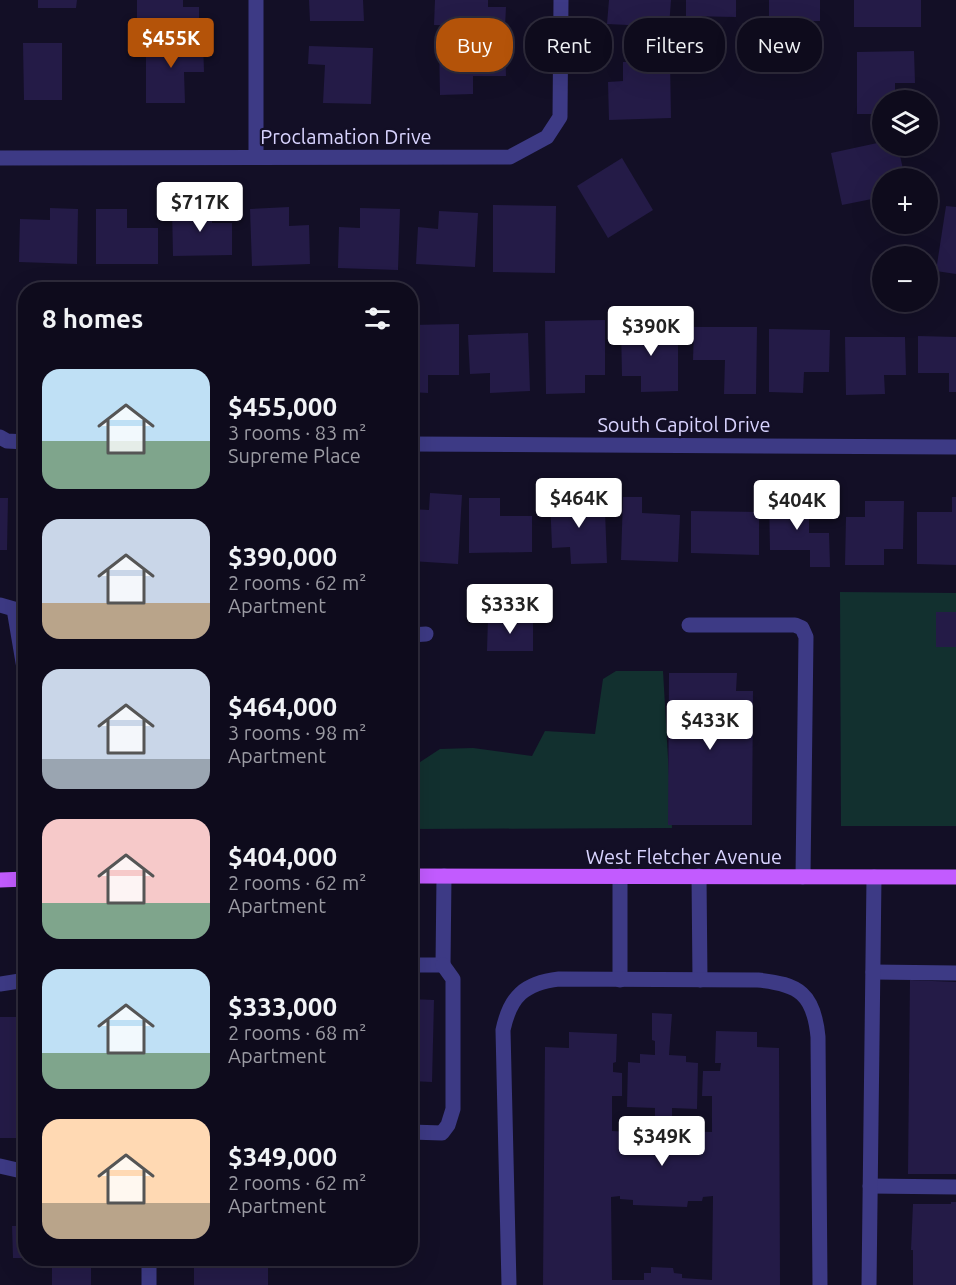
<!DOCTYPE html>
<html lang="en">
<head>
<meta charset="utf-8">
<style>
  body { margin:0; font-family:Ubuntu,sans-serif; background:#1c1929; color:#f1f3f6; height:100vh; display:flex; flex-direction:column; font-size:22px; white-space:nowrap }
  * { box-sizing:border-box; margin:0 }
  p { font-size:20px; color:#9b9ba3 }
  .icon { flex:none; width:33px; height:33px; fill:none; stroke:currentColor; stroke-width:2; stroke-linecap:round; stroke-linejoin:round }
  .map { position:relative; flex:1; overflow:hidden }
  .panel { position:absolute; left:18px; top:282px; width:400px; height:984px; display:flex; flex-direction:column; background:#0e0b1c; border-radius:24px; box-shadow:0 6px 24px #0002,0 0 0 2px #2e2b3b }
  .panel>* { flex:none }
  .guide { position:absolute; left:436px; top:18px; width:429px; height:54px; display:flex; gap:12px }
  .fabs { position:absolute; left:872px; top:90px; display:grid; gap:12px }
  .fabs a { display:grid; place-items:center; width:66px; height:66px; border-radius:50%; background:#0e0b1c; box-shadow:0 6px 24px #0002,0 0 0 2px #2e2b3b; font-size:30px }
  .price { position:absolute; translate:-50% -51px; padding:0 14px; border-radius:6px; background:#fff; color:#222; font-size:20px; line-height:39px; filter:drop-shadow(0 2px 3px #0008) }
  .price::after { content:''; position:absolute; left:50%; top:36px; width:18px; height:14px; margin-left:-9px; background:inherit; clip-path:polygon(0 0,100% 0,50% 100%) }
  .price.active { background:#b45309; color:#fff }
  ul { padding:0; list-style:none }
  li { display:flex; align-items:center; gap:18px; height:150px; padding:0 24px }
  li span { display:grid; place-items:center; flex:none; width:168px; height:120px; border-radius:18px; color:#555 }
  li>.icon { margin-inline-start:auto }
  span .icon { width:72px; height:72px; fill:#fffc; stroke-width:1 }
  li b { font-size:26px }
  h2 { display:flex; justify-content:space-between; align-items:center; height:72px; padding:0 24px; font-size:26px }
  .tag { padding:0 21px; border-radius:24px; background:#0e0b1c; box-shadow:0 6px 24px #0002,0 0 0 2px #2e2b3b; font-size:21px; line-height:54px }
  .tag.active { background:#b45309; color:#fff }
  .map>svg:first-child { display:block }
  .green { fill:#12302f }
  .building { fill:#241b47; fill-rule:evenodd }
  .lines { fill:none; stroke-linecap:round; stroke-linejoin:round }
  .minor { stroke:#3d3a85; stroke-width:15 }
  .major { stroke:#c25bff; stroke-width:15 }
  .labels { text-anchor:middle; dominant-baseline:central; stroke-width:4.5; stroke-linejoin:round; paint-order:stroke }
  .street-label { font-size:20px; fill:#d9d4ff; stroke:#130f26 }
</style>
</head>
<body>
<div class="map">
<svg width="956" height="1285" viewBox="0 0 956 1285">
  <rect width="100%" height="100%" fill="#130f26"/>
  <g class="green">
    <polygon points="840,592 956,593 956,826 841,826"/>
    <polygon points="616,671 663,671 672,828 411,829 411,768 440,749 473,748 532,756 545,731 595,734 603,679"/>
  </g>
  <g class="building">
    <polygon points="38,0 77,0 76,8 38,8"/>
    <polygon points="137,0 183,0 183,7 199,7 199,26 137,26"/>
    <polygon points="309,0 363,0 364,21 310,21"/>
    <polygon points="435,0 488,0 488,7 506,7 505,27 434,25"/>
    <polygon points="609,0 671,0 669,27 607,24"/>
    <polygon points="686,0 736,0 736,17 686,16"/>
    <polygon points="769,0 820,0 820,21 769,22"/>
    <rect x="854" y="0" width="67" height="27"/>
    <polygon points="505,40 506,76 473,76 473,94 440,95 439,41"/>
    <polygon points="146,41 203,41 204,72 184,72 185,103 146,103"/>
    <polygon points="23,43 62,43 62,100 24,100"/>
    <polygon points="309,46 373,48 371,104 323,103 325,65 308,64"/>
    <polygon points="914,51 915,83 895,83 895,100 882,100 882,114 857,114 857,52"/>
    <polygon points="670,60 671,118 609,120 608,82 623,81 623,62"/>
    <polygon points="882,142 882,146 898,146 904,174 882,178 882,197 842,205 831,153"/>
    <polygon points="622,158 653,210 608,238 577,186"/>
    <polygon points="493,205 556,206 555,273 493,272"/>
    <polygon points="946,206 956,207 956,274 936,271"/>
    <polygon points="172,207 212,207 212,223 232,223 232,255 173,256"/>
    <polygon points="289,207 289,226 309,225 310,264 252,266 250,209"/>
    <polygon points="50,208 78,209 77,264 19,262 20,219 50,220"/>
    <polygon points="360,208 400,209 398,270 338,268 339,227 360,228"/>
    <polygon points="96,209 127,209 127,228 158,228 158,264 96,264"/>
    <polygon points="439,211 478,213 475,267 416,264 418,227 438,229"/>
    <polygon points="605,320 605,375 585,375 585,393 546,394 545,321"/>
    <polygon points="459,324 459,375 428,375 428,393 411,392 412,325"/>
    <polygon points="621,327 678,327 678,391 641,392 641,376 622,376"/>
    <polygon points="694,327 757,327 756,394 724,394 725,360 693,360"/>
    <polygon points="769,329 830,330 829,372 804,372 803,393 769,392"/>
    <polygon points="528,333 530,391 490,393 490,373 470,374 468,335"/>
    <rect x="23" y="334" width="3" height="36"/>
    <polygon points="918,336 956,337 956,392 949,392 949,373 918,373"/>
    <polygon points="845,337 905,337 906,375 884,375 885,394 846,395"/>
    <polygon points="430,493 462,495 458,564 411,561 411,509 429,510"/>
    <polygon points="587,495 587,512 605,511 607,563 571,564 570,547 552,548 550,496"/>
    <polygon points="623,497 642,497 642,513 680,515 678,562 621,560"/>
    <polygon points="952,497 956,497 956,565 917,564 917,512 952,512"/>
    <polygon points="0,498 8,498 7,550 0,550"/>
    <polygon points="469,498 500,498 500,516 532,516 532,552 469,553"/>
    <polygon points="769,499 809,499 809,533 829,533 830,567 810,567 810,550 770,550"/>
    <polygon points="865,501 904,501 903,549 884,549 884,565 845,565 846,517 865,517"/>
    <polygon points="691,511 759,512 759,555 691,553"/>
    <rect x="936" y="612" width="20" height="35"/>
    <polygon points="488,618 533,619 533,651 487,651"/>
    <polygon points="669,673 737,673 736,691 753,691 752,825 668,825"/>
    <polygon points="910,980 956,982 956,1174 908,1174"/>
    <polygon points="19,996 26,996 26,1138 0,1138 0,1017 19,1017"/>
    <polygon points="411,999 434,1000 432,1082 411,1081"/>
    <path d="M 652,1013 L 672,1014 L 669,1055 L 686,1056 L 686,1062 L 698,1063 L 697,1109 L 672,1108 L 672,1124 L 676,1125 L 676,1131 L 712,1132 L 712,1096 L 702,1096 L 703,1071 L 720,1071 L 721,1063 L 715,1063 L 716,1031 L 757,1032 L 757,1047 L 779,1048 L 780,1285 L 543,1285 L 545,1047 L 569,1048 L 569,1032 L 617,1034 L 616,1062 L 613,1063 L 613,1072 L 622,1073 L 622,1096 L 612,1096 L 612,1131 L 650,1133 L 651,1125 L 655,1124 L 655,1108 L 627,1107 L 628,1062 L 640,1063 L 640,1054 L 655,1055 L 655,1041 L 652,1040 ZM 620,1196 L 620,1199 L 633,1200 L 633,1205 L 687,1207 L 688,1201 L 702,1201 L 703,1197 L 713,1196 L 712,1280 L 682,1278 L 682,1274 L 674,1273 L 673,1268 L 651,1267 L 651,1273 L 644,1273 L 644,1280 L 612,1280 L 611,1197 Z"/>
    <polygon points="951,1202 956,1202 956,1285 913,1285 913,1250 911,1250 913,1204 951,1204"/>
    <polygon points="12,1226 26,1226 26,1258 13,1258"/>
    <rect x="52" y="1258" width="39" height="27"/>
    <polygon points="194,1258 249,1258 249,1266 268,1266 268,1285 194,1285"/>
  </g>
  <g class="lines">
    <g class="minor">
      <polyline points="256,0 256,157"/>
      <polyline points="0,158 510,157 547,137 560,117 561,0"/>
      <polyline points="0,437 7,441 26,442"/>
      <polyline points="411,444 956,447"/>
      <polyline points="0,605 14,609 26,680"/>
      <polyline points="689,625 795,625 802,628 806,637 803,877"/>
      <polyline points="411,635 426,634"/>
      <polyline points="26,712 24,718 26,776"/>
      <polyline points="620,876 620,980"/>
      <polyline points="699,876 700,980"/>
      <polyline points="411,965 443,965 444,876"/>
      <polyline points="873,972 956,973"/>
      <polyline points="0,984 26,980"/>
      <polyline points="411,1132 442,1133 448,1125 453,1109 453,979 443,965"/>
      <polyline points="0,1166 26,1172"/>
      <polyline points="870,1186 956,1187"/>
      <polyline points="149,1285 149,1258"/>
      <path d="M 509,1285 L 503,1030 C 510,997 524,983 559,979 L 758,980 C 799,984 814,994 818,1037 L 820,1285"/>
      <polyline points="869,1285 874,877"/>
    </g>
    <g class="major">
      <polyline points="411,876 956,877"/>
      <polyline points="0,880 26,879"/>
    </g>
  </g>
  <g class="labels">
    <g class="street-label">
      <text x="346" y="136">Proclamation Drive</text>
      <text x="684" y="424">South Capitol Drive</text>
      <text x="684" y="856">West Fletcher Avenue</text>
    </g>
  </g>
</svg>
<div class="fabs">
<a><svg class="icon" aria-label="layers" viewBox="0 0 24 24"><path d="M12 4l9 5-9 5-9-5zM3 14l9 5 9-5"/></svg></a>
<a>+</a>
<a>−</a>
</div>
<b class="price active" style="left:171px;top:69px">$455K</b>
<b class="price" style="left:200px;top:233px">$717K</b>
<b class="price" style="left:651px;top:357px">$390K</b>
<b class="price" style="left:579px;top:529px">$464K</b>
<b class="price" style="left:797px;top:531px">$404K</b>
<b class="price" style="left:510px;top:635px">$333K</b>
<b class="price" style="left:710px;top:751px">$433K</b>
<b class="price" style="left:662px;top:1167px">$349K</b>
<div class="guide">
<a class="tag active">Buy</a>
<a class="tag">Rent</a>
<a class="tag">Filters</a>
<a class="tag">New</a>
</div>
<section class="panel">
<h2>8 homes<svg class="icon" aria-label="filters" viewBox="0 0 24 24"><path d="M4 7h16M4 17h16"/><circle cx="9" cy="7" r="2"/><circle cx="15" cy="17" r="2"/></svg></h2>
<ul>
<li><span style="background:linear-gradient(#bfe0f5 60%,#7fa58c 0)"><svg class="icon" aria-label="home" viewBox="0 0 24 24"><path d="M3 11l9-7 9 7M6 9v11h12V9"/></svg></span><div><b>$455,000</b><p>3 rooms · 83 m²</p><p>Supreme Place</p></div></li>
<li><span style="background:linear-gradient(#c9d6e8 70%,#b9a48a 0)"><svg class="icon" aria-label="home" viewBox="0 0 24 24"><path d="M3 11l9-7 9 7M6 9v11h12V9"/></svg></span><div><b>$390,000</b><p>2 rooms · 62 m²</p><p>Apartment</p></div></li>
<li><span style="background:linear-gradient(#c9d6e8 75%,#9aa5b1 0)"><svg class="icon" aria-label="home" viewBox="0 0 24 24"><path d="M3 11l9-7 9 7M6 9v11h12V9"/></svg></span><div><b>$464,000</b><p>3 rooms · 98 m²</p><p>Apartment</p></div></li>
<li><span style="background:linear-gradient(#f6c9c9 70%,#7fa58c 0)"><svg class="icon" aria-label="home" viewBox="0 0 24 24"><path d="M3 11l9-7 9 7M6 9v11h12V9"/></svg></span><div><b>$404,000</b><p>2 rooms · 62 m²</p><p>Apartment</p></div></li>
<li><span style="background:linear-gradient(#bfe0f5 70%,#7fa58c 0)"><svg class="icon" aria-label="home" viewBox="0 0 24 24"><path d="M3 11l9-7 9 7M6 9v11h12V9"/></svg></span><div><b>$333,000</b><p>2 rooms · 68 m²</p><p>Apartment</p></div></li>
<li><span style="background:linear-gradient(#ffd9b3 70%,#b9a48a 0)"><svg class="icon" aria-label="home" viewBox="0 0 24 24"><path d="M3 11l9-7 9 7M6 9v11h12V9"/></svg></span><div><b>$349,000</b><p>2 rooms · 62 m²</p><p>Apartment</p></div></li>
</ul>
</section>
</div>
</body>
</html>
